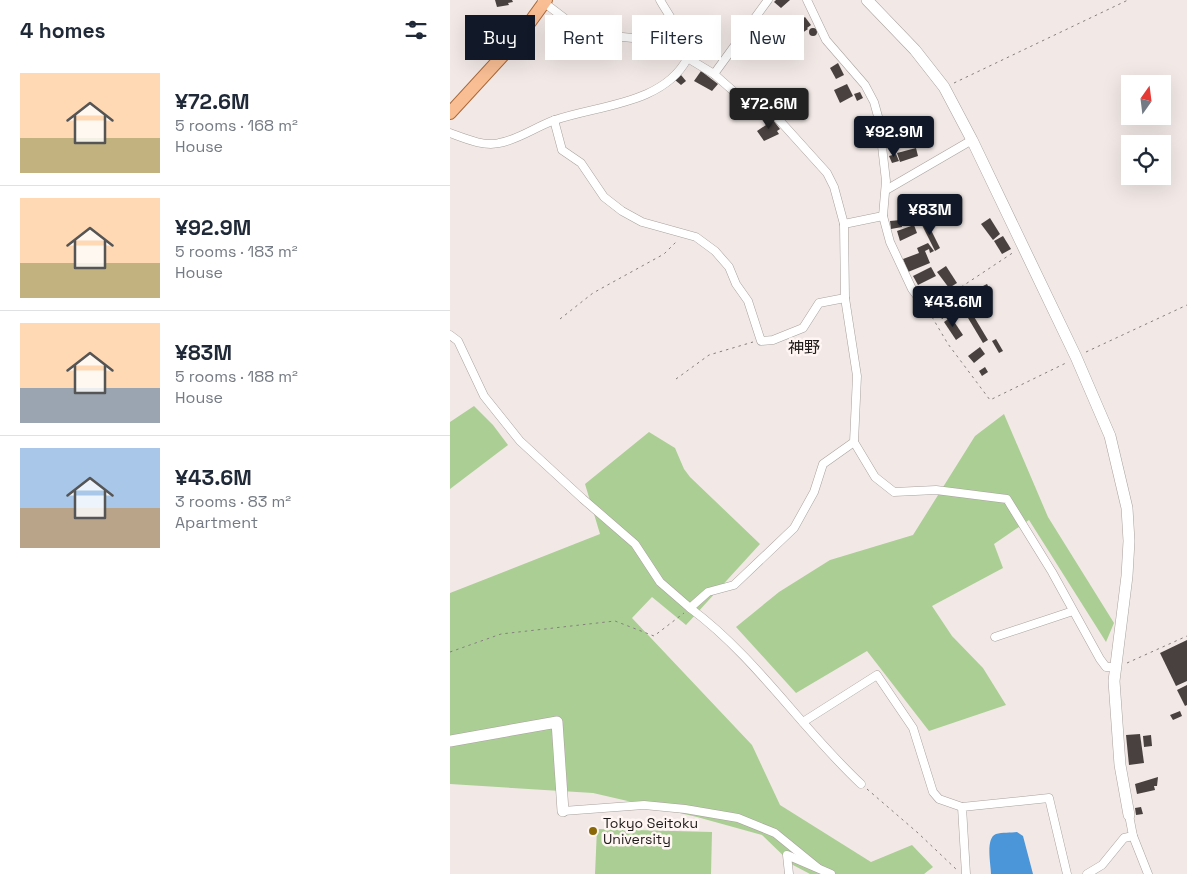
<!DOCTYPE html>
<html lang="en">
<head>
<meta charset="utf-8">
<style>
  body { margin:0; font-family:"Space Grotesk","Noto Sans JP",sans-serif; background:#f6f6f7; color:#1f2937; height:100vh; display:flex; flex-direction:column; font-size:19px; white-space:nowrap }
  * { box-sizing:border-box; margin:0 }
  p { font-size:16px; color:#747a83 }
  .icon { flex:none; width:28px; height:28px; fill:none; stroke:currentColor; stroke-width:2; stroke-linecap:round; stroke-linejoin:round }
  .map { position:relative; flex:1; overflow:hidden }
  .panel { display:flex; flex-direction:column; background:#fff; width:450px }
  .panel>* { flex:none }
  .top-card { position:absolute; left:15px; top:15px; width:475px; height:45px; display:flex; gap:10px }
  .needle { width:32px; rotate:14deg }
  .fabs { position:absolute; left:671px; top:75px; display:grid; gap:10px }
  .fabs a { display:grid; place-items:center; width:50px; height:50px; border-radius:0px; background:#fff; box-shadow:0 5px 20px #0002; font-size:25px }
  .price { position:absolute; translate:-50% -42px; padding:0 11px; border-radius:5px; background:#111827; color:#fff; font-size:16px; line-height:32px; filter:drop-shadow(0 1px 2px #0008) }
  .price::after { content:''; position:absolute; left:50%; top:30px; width:15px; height:11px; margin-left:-8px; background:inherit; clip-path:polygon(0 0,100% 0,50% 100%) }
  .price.active { background:#222; color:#fff }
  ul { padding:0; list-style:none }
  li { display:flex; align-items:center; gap:15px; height:125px; padding:0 20px }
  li+li { border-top:1px solid #e0e1e3 }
  li span { display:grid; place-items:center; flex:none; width:140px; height:100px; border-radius:0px; color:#555 }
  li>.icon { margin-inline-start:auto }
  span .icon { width:60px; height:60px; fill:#fffc; stroke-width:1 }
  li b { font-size:21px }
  h2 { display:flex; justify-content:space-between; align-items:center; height:60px; padding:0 20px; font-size:21px }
  .chip { padding:0 18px; border-radius:0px; background:#fff; box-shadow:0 5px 20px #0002; font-size:18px; line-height:45px }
  .chip.active { background:#111827; color:#fff }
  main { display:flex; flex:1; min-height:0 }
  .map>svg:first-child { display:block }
  .green { fill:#abce95 }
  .water { fill:#4b95d9 }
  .building { fill:#48413f }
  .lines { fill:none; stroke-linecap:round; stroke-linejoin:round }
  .street-casing { stroke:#a9a19e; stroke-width:9 }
  .secondary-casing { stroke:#a9a19e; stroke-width:12 }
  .primary-casing { stroke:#a9693a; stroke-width:14 }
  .path { stroke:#857f7d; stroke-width:1; stroke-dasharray:2.5 4; stroke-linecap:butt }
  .street { stroke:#fff; stroke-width:8 }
  .secondary { stroke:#fff; stroke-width:11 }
  .primary { stroke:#f9be94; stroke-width:12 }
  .poi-dot { fill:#8b6807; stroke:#fff6f3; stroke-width:2 }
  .labels { text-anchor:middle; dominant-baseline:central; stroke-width:5; stroke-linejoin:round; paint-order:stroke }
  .poi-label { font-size:14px; fill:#1d1a19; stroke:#fff6f3; text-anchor:start }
  .quarter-label { font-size:16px; fill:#1d1a19; stroke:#fff6f3 }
</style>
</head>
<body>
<main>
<section class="panel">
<h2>4 homes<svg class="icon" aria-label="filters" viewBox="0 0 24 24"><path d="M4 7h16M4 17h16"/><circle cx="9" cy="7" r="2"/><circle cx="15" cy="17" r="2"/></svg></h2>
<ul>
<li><span style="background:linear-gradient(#ffd9b3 65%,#c2b280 0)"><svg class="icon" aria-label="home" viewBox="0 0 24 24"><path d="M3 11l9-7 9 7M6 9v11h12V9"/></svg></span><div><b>¥72.6M</b><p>5 rooms · 168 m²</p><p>House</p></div></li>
<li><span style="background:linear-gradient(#ffd9b3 65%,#c2b280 0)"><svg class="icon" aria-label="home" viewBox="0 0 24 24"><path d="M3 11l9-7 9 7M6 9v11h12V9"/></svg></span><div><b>¥92.9M</b><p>5 rooms · 183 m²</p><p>House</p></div></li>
<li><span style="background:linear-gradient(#ffd9b3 65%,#9aa5b1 0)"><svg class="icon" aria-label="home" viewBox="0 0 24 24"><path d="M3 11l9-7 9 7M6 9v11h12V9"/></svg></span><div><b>¥83M</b><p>5 rooms · 188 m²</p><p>House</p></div></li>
<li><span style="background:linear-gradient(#a9c7e8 60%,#b9a48a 0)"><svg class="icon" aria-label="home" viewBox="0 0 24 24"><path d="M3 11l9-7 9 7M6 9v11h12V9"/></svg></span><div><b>¥43.6M</b><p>3 rooms · 83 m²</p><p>Apartment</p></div></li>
</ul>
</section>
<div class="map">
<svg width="737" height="874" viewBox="0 0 737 874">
  <rect width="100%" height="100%" fill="#f2e9e6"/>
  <g class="green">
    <polygon points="24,406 43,425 58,445 0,489 0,422"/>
    <polygon points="554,414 598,517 664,623 656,642 579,520 544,544 553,568 482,606 502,636 533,668 556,705 479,731 417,651 346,693 286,627 329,592 380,560 463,535 525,436"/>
    <polygon points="199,432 225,448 234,469 240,477 310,544 236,625 202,597 182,618 302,745 330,805 421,862 462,845 483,867 474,874 360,874 343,865 312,835 247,817 143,793 0,784 0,593 150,534 135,484"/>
    <polygon points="147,829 262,832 261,874 145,874"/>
  </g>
  <path class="water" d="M 567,832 L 573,836 L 583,874 L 541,874 C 541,865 535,838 546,834 C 552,832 561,833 567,832 Z"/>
  <g class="building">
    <polygon points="45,0 62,0 63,2 58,3 59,5 47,7"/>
    <polygon points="326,0 340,0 331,8 324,2"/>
    <polygon points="355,17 361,25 357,28 358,29 345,38 338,29"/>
    <circle cx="363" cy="32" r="4"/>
    <polygon points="388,63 394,75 386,79 380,68"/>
    <polygon points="251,71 268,84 262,91 244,81"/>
    <polygon points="231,75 236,81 231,85 225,80"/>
    <polygon points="397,84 403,96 390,103 384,90"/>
    <polygon points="410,92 413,98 407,101 404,94"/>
    <polygon points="319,119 321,122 323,120 330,129 327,131 329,134 314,141 307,131 316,125 315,122"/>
    <polygon points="466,148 468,156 450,162 447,153"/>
    <polygon points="446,154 449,161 442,163 439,156"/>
    <polygon points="468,205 472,219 452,220 450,211"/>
    <polygon points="540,218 550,234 543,240 531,224"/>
    <polygon points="451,220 452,227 441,229 440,221"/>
    <polygon points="476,220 490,248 485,251 471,223"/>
    <polygon points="464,225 467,233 450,241 447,231"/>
    <polygon points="553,236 561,249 552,254 544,241"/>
    <polygon points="478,243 484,251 480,253 479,249 475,251 480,263 458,272 453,259 469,253 467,248"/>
    <polygon points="496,266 507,283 499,288 487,272"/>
    <polygon points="481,267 486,276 468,285 463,276"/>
    <polygon points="537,284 539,288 529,293 527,289"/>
    <polygon points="514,300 538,340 533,343 509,303"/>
    <polygon points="494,308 498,315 492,319 488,312"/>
    <polygon points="501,317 513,335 506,340 494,322"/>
    <polygon points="546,339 553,351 549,353 542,341"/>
    <polygon points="530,347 535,354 524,363 518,356"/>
    <polygon points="535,367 538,372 532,376 529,371"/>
    <polygon points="737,640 737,681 726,686 710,653"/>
    <polygon points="737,685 737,705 735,706 727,690"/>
    <polygon points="730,711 732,716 723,720 720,715"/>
    <polygon points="690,734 694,763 679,765 676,735"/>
    <polygon points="701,735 702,746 694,747 693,736"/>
    <polygon points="708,777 707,786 704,786 705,790 687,794 685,784"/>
    <polygon points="691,807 693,814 686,815 685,808"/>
  </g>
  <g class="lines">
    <defs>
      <g id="street">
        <path d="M 210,0 C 220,18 236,36 233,56"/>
        <polyline points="357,0 376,40 415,85 424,102 429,120 436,181 433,216 440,242 462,289 477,309"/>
        <path d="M 92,1 L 126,27 L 142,34 L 203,40 L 216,45 L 264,74 L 290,97 L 321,111 L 377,173 L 384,187 L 394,224 L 395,298 L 407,376 L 404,442 L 373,464 L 364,492 L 344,528 L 284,585 L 258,592 L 240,608 C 306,657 351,728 411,784"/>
        <polyline points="264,74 318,0"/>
        <polyline points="104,120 112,150 131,163 154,197 172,211 192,222 246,237 265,251 279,267 286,284 298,301 311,341 323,340 353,328 369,303 395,298"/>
        <path d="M 0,133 C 14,138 34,147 49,143 C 68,140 87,126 105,120 C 149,105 213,104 237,59"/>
        <polyline points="436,190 522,140"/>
        <polyline points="394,224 433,216"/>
        <polyline points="0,335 8,341 34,396 70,441 133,499 185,544 210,582 240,608"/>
        <polyline points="404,442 425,477 444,492 486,490 557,499 602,572 650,659 656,667 665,667"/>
        <polyline points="545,637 623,611"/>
        <polyline points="353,722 427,675 463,728 483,792 489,799 512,807"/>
        <polyline points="113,811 194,805 235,809 288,818 325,833 368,868"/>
        <polyline points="679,815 683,836 698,874"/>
        <polyline points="339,874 337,855 381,874"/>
        <polyline points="516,874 512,807 599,798 617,874"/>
        <polyline points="637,874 652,865 674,838 683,836"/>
      </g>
      <g id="secondary">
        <polyline points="417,0 465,50 494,87 522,140 626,357 660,436 677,508 679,541 677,576 664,681 670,765 679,815"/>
        <polyline points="0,741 107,722 113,811"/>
      </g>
      <polyline id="primary" points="0,113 67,40 96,0"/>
    </defs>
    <use href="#street" class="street-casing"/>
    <use href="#secondary" class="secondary-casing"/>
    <use href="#primary" class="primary-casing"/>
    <g class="path">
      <polyline points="504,83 678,0"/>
      <polyline points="484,305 564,252"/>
      <polyline points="482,317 498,344 540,400 618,362"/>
      <polyline points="110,319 143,293 214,254 227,241"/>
      <polyline points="636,352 737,305"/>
      <polyline points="226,379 259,355 303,342"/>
      <polyline points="0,652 51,634 165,621 204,636 234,613"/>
      <polyline points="677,663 737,636"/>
      <polyline points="417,789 468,833 507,870"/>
    </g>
    <use href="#street" class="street"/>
    <use href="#secondary" class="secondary"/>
    <use href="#primary" class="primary"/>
  </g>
  <circle class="poi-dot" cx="143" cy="831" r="5"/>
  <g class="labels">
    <g class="poi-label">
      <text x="153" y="823">Tokyo Seitoku<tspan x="153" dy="16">University</tspan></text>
    </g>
    <g class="quarter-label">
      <text x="354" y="347">神野</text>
    </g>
  </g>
</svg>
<div class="fabs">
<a><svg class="needle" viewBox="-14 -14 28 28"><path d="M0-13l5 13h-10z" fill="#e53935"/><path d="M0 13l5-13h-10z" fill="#747a83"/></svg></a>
<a><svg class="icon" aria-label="locate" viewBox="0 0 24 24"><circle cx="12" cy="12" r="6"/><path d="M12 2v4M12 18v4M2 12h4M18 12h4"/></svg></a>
</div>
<b class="price active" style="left:319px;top:130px">¥72.6M</b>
<b class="price" style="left:444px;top:158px">¥92.9M</b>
<b class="price" style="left:480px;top:236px">¥83M</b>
<b class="price" style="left:503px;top:328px">¥43.6M</b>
<div class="top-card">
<a class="chip active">Buy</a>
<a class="chip">Rent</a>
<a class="chip">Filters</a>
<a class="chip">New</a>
</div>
</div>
</main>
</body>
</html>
